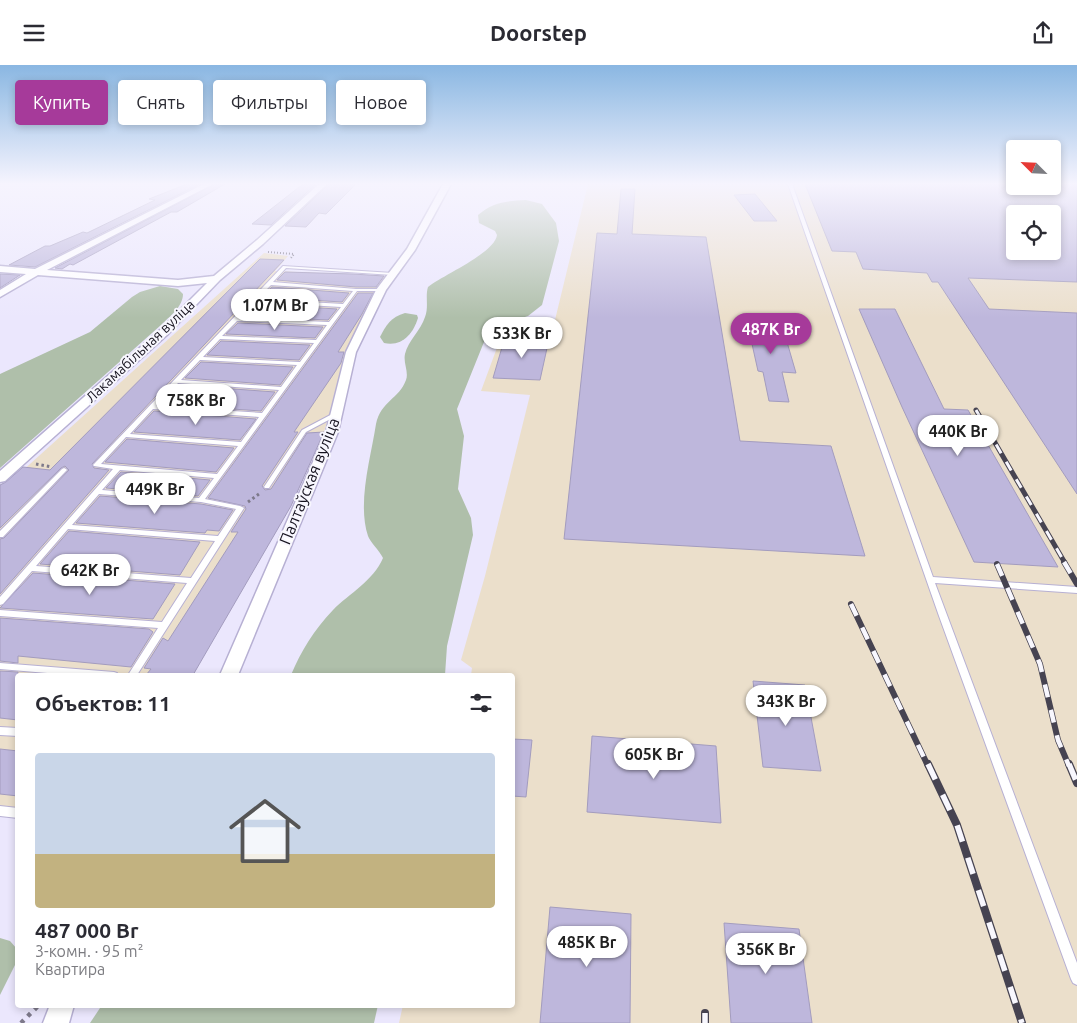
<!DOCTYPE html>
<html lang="ru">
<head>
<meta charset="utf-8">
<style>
  body { margin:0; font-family:Ubuntu,sans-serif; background:#f2f2f3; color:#2b2b33; height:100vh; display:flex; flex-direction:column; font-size:19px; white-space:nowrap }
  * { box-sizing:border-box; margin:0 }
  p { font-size:16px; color:#7c7c81 }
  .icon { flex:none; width:28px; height:28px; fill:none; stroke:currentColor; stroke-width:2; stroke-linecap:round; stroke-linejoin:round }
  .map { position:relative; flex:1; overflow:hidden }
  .details { position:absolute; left:15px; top:608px; width:500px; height:335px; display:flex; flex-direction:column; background:#fff; border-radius:5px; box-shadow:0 2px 8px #0003 }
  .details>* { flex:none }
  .top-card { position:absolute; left:15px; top:15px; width:500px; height:45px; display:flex; gap:10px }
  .needle { width:32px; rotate:294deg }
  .buttons { position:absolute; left:1006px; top:75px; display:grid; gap:10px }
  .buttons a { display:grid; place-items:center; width:55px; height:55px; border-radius:5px; background:#fff; box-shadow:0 2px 8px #0003; font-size:25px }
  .price { position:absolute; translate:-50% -42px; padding:0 11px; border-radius:18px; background:#fff; color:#222; font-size:16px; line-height:32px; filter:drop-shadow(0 1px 2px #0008) }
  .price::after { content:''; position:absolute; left:50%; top:30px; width:15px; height:11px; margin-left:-8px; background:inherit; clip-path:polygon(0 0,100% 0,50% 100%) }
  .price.on { background:#a63a9a; color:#fff }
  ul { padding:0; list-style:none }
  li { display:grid; align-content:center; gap:10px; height:265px; padding:0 20px }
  li span { display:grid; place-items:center; height:155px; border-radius:5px; color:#555 }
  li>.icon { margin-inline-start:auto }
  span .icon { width:90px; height:90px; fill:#fffc; stroke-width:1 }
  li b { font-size:21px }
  h2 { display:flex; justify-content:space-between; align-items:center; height:60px; padding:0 20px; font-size:21px }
  .chip { padding:0 18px; border-radius:5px; background:#fff; box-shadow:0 2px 8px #0003; font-size:18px; line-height:45px }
  .chip.on { background:#a63a9a; color:#fff }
  header { display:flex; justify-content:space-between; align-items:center; height:65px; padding:0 20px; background:#fff; font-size:22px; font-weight:700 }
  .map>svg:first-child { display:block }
  .industrial { fill:#ebdfcb; fill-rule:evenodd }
  .green { fill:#afbfaa }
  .building { fill:#beb7dc; stroke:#a39cbe; fill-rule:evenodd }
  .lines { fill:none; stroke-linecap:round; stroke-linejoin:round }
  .service-casing { stroke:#b7b0d3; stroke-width:2 }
  .minor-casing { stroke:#b7b0d3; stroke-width:3 }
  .path-far2 { stroke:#7d798a; stroke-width:2; stroke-dasharray:1 2; stroke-linecap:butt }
  .path-far1 { stroke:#7d798a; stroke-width:3; stroke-dasharray:2.5 3; stroke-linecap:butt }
  .path { stroke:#7d798a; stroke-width:4.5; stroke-dasharray:4 5.5; stroke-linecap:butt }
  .service { fill:#fff; fill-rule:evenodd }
  .minor { fill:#fff; fill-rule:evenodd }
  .rail-far2-casing { stroke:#464351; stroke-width:5 }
  .rail-far1-casing { stroke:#464351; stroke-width:6 }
  .rail-casing { stroke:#464351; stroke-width:8 }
  .rail-far2 { stroke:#f8f7fe; stroke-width:3; stroke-dasharray:10; stroke-linecap:butt }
  .rail-far1 { stroke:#f8f7fe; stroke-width:4.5; stroke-dasharray:13; stroke-linecap:butt }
  .rail { stroke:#f8f7fe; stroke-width:5.5; stroke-dasharray:17; stroke-linecap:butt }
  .labels { text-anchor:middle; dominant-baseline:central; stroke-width:4; stroke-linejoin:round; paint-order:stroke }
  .far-street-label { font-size:14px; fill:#16131f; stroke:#f8f7fe }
  .street-label { font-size:16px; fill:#16131f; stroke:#f8f7fe }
</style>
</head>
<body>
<header><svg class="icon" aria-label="menu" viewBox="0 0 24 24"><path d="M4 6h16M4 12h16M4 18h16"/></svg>Doorstep<svg class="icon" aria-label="share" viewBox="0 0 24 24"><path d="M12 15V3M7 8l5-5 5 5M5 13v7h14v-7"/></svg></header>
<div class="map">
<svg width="1077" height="958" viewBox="0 0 1077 958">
  <rect width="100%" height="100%" fill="#ebe7fd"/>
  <g class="industrial">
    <path d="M 588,119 L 1015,119 L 1015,121 L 1077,119 L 1077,958 L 399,958 L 403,940 L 512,940 L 512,610 L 471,610 L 472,603 L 461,595 L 485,511 L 530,330 L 481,326 L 505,261 L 554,259 ZM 1015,149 L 1052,149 L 1052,186 L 1015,186 Z"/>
    <polygon points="264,188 288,191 275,206 385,211 349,287 324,367 189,610 18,610 17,745 0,743 0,426"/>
  </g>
  <g class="green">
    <path d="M 526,135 L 542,139 L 556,158 L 559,176 L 542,240 L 528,251 L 503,259 L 486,272 L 457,344 L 464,371 L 458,424 L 471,453 L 473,470 L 447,581 L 445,610 L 291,610 C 301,586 314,565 333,545 C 350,528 373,516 383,493 C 379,485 370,477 368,471 C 357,438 371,392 376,359 C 381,336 399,334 406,315 C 409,307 403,298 405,289 C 408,276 421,265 425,252 C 429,242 425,231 428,222 C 443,210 495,188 497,170 L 495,166 L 479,158 L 478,150 C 493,137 507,136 526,135 Z"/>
    <path d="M 160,221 L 178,224 L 183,229 C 183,242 169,252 161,260 L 0,403 L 0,309 L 90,267 L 132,232 L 140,227 Z"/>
    <path d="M 405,248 L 417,250 L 418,253 C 413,269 402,282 384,278 L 380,272 C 386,260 391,252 405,248 Z"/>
    <polygon points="0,873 10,876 17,884 17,896 0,930"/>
    <polygon points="102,940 378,940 374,958 90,958"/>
  </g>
  <g class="building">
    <polygon points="187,119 200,119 35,202 9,200 45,181 50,181 83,167 87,168 155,135 149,134"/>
    <polygon points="215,119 225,119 177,147 171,147 73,200 70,199 62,204 55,203"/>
    <polygon points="303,119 316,119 271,160 252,159"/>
    <polygon points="329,119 356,119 326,149 319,148 306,162 285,161"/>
    <path d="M 805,119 L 1015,119 L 1015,121 L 1052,121 L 1052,119 L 1077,119 L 1077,217 L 968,213 L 989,244 L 1077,248 L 1077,429 L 938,217 L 932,217 L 927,208 L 863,204 L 856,187 L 832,186 ZM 1015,149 L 1052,149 L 1052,186 L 1015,186 Z"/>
    <polygon points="621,124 635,124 632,169 706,172 740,376 831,381 865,491 564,474 597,168 617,169"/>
    <polygon points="755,129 777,156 754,156 734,130"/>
    <polygon points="260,194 284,195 92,399 94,403 109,405 0,529 0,474 4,473 69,405 65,401 61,403 0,463 0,420 6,417 23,402 50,405"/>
    <polygon points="285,207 353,209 384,211 376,222 356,222 277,215"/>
    <polygon points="0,209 20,210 0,223"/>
    <polygon points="272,222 349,228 342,237 261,232"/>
    <polygon points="358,228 373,228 362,249 338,287 344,287 341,298 294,367 298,367 262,421 265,425 271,424 307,368 324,367 291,441 193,610 146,610 151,604 144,603 163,573 168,576 238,467 231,467 246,444 245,441 208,433"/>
    <polygon points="256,239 337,244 328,255 243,251"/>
    <polygon points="859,244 895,244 944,344 968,345 1058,502 974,497 902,342"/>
    <polygon points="746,252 780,253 796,308 782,307 789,337 769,336 763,307 758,306"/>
    <polygon points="238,258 323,262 315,273 226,269"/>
    <polygon points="505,272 549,274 540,315 493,313"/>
    <polygon points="221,276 310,280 299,295 207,290"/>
    <polygon points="201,297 293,302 280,320 185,313"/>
    <polygon points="179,320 275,327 261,346 160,339"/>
    <polygon points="154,346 256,354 240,375 134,367"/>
    <polygon points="127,374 234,383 216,407 105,397"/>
    <polygon points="121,407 210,415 198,431 106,423"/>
    <polygon points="100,431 201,439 233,445 219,466 207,465 205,468 76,458"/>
    <polygon points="69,466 200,477 180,510 40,499"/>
    <polygon points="33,508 175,519 153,554 0,543"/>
    <polygon points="0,553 149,564 153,567 131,602 18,591 18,598 0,596"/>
    <polygon points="0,606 18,607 18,655 0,653"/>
    <polygon points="753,616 805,620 821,706 763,702"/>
    <polygon points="592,671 716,681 721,758 587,747"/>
    <polygon points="512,674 532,675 526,732 512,731"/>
    <polygon points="0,684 18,686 18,731 0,729"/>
    <polygon points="550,842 631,849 630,958 540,958"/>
    <polygon points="724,858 799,864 812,958 731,958"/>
  </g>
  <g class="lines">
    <defs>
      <g id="service">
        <polygon points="788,119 792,119 933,512 1077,522 1077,528 935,518 1077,898 1077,920 1073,918 1071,914 939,551"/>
        <path d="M 283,201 L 393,208 L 395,209 L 393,210 L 286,203 L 273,217 L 356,224 L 381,224 L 383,225 L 381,226 L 357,226 L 205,434 L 240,441 L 244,443 L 137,610 L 128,610 L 158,563 L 0,551 L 0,545 L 162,557 L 187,518 L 32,506 L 3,539 L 0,540 L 0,532 L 113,404 L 94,401 L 93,400 L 94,399 ZM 271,220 L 353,226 L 343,239 L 257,234 ZM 255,237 L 341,242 L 329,257 L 239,253 ZM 237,256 L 327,260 L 316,275 L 222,271 ZM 220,274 L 314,278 L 300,297 L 203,292 ZM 200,295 L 297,300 L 281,322 L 181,315 ZM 178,318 L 279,325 L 262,348 L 156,341 ZM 153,344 L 259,352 L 241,377 L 130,369 ZM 126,372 L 238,381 L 217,409 L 101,399 ZM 120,405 L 214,413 L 199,433 L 102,425 ZM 99,429 L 201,437 L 236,444 L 218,471 L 72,460 ZM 68,464 L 215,476 L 191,513 L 36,501 Z"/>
        <polygon points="336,347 338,348 338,350 306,367 269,423 265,423 264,422 302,365"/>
        <polygon points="64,403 66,404 67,405 66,406 3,472 0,472 0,466 62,404"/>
        <polygon points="0,598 114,607 117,608 118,610 71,610 0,604"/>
        <polygon points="0,662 18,663 18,671 0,670"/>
        <polygon points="0,741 18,743 18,753 0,751"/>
      </g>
      <g id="minor">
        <polygon points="204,119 213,119 47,205 178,215 214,211 257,175 319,119 327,119 263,179 220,215 167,270 5,416 0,417 0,406 159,266 207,218 178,221 38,210 0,232 0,225 26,209 0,207 0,201 35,204"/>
        <polygon points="443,119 451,119 415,185 386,225 356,287 338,367 238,610 220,610 326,367 346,287 376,225 407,184"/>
        <polygon points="50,940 74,940 69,958 43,958"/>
      </g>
    </defs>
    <use href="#service" class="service-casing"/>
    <use href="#minor" class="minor-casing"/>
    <polyline class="path-far2" points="268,187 294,189 291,193"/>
    <g class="path-far1">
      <polyline points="36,399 52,402"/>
      <polyline points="248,437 259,429"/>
    </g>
    <polyline class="path" points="21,958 39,940"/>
    <use href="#service" class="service"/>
    <use href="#minor" class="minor"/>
    <defs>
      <polyline id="rail-far2" points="976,345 1065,498"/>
      <g id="rail-far1">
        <polyline points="1064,497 1077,519"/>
        <polyline points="997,499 1040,599 1058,675 1069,701"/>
        <polyline points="851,539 928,701"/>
      </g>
      <g id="rail">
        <polyline points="928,699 957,760 1022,958"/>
        <polyline points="1069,699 1077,718"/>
        <polyline points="705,948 705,958"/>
      </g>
    </defs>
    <use href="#rail-far2" class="rail-far2-casing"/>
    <use href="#rail-far1" class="rail-far1-casing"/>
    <use href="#rail" class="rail-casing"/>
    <use href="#rail-far2" class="rail-far2"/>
    <use href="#rail-far1" class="rail-far1"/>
    <use href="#rail" class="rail"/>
  </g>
  <linearGradient id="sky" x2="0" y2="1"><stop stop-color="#8ab7e2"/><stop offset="0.47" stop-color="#f6f4fe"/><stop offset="1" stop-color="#f6f4fe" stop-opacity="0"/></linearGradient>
  <rect width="1077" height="253" fill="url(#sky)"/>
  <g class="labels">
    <g class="far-street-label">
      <text transform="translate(140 286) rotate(-43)">Лакамабільная вуліца</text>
    </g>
    <g class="street-label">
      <text transform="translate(309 416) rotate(-68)">Палтаўская вуліца</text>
    </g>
  </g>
</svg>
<div class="buttons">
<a><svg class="needle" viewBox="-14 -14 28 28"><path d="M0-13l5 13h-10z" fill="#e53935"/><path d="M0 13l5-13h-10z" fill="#7c7c81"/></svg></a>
<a><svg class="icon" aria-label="locate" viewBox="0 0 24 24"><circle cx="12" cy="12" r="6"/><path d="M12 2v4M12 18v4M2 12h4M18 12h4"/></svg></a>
</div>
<b class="price" style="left:275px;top:266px">1.07M Br</b>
<b class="price on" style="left:771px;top:290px">487K Br</b>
<b class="price" style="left:522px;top:294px">533K Br</b>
<b class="price" style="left:196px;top:361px">758K Br</b>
<b class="price" style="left:958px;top:392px">440K Br</b>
<b class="price" style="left:155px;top:450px">449K Br</b>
<b class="price" style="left:90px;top:531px">642K Br</b>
<b class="price" style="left:786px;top:662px">343K Br</b>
<b class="price" style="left:654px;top:715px">605K Br</b>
<b class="price" style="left:587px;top:903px">485K Br</b>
<b class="price" style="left:766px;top:910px">356K Br</b>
<div class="top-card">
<a class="chip on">Купить</a>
<a class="chip">Снять</a>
<a class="chip">Фильтры</a>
<a class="chip">Новое</a>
</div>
<section class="details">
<h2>Объектов: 11<svg class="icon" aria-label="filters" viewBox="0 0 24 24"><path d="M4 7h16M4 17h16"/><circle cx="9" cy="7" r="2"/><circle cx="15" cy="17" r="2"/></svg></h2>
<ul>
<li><span style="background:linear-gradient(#c9d6e8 65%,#c2b280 0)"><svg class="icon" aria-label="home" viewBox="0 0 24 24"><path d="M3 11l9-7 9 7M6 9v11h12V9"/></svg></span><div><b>487 000 Br</b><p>3-комн. · 95 m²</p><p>Квартира</p></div></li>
</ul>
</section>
</div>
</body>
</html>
